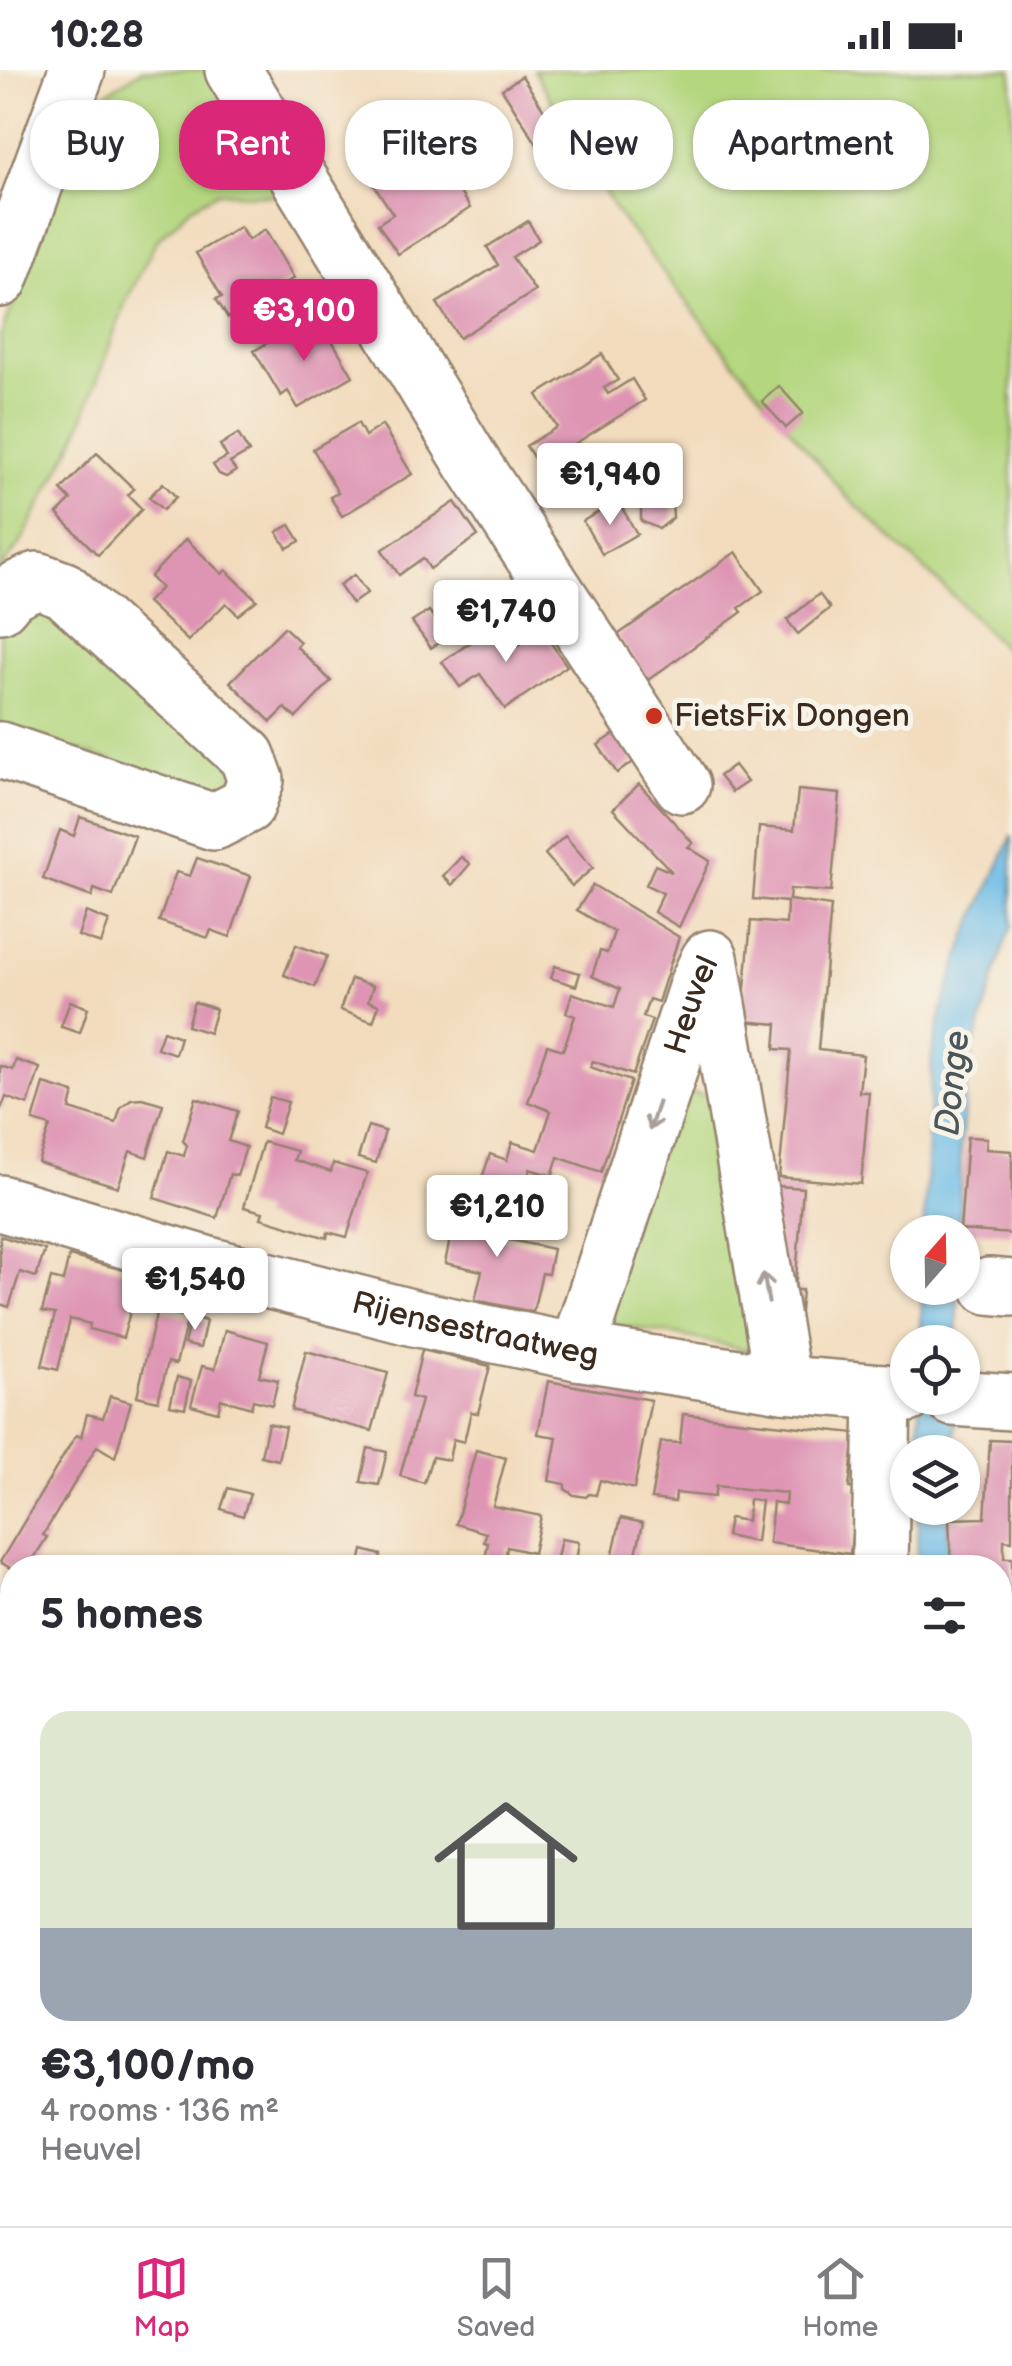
<!DOCTYPE html>
<html lang="en">
<head>
<meta charset="utf-8">
<style>
  body { margin:0; font-family:"Balsamiq Sans",sans-serif; background:#f2f2f3; color:#2b2b33; height:100vh; display:flex; flex-direction:column; font-size:38px; white-space:nowrap }
  * { box-sizing:border-box; margin:0 }
  p { font-size:32px; color:#7c7c81 }
  .icon { flex:none; width:55px; height:55px; fill:none; stroke:currentColor; stroke-width:2; stroke-linecap:round; stroke-linejoin:round }
  .map { position:relative; flex:1; overflow:hidden }
  .sheet { position:absolute; left:0px; top:1485px; width:1012px; height:672px; display:flex; flex-direction:column; background:#fff; border-radius:40px 40px 0 0; box-shadow:0 2px 8px #0004 }
  .sheet>* { flex:none }
  .guide { position:absolute; left:30px; top:30px; width:952px; height:90px; display:flex; gap:20px }
  .needle { width:65px; rotate:20deg }
  .controls { position:absolute; left:890px; top:1145px; display:grid; gap:20px }
  .controls a { display:grid; place-items:center; width:90px; height:90px; border-radius:50%; background:#fff; box-shadow:0 2px 8px #0004; font-size:50px }
  .price { position:absolute; translate:-50% -85px; padding:0 22px; border-radius:10px; background:#fff; color:#222; font-size:32px; line-height:65px; filter:drop-shadow(0 2px 5px #0008) }
  .price::after { content:''; position:absolute; left:50%; top:60px; width:30px; height:22px; margin-left:-15px; background:inherit; clip-path:polygon(0 0,100% 0,50% 100%) }
  .price.selected { background:#db2777; color:#fff }
  ul { padding:0; list-style:none }
  li { display:grid; align-content:center; gap:20px; height:530px; padding:0 40px }
  li span { display:grid; place-items:center; height:310px; border-radius:30px; color:#555 }
  li>.icon { margin-inline-start:auto }
  span .icon { width:180px; height:180px; fill:#fffc; stroke-width:1 }
  li b { font-size:42px }
  h2 { display:flex; justify-content:space-between; align-items:center; height:120px; padding:0 40px; font-size:42px }
  .pill { padding:0 35px; border-radius:40px; background:#fff; box-shadow:0 2px 8px #0004; font-size:35px; line-height:90px }
  .pill.selected { background:#db2777; color:#fff }
  .status { display:flex; justify-content:space-between; align-items:center; height:70px; padding:0 50px; background:#fff; direction:ltr }
  .status svg { height:28px; fill:currentColor }
  .dock { display:flex; justify-content:space-around; align-items:center; height:140px; border-top:2px solid #e1e1e2; background:#fff; font-size:28px; color:#7c7c81 }
  .dock a { display:grid; justify-items:center; gap:5px }
  .dock .selected { color:#db2777 }
  .map>svg:first-child { display:block }
  .green { fill:#b3d67e; stroke:#77804e; stroke-width:2.5 }
  .water { fill:#6cbce7; stroke:#547382; stroke-width:2.5 }
  .building { fill:#de95b4 }
  .lines { fill:none; stroke-linecap:round; stroke-linejoin:round }
  .minor-casing { stroke:#96836e; stroke-width:60 }
  .minor { stroke:#fff; stroke-width:55 }
  .oneway { stroke:#a79f9a }
  .poi-dot { fill:#c8321e; stroke:#f7f3e8; stroke-width:4 }
  .labels { text-anchor:middle; dominant-baseline:central; stroke-width:10; stroke-linejoin:round; paint-order:stroke }
  .poi-label { font-size:32px; fill:#3b2a1e; stroke:#f7f3e8; text-anchor:start }
  .street-label { font-size:32px; fill:#3b2a1e; stroke:#f7f3e8 }
  .water-label { font-size:35px; font-style:italic; fill:#4a565a; stroke:#f7f3e8 }
</style>
</head>
<body>
<div class="status"><b>10:28</b><svg viewBox="0 0 49 12"><path d="M0 12V9h3v3zM5 12V6h3v6zM10 12V3h3v9zM15 12V0h3v12zM26 1h20v11H26zM47 4h2v5h-2z"/></svg></div>
<div class="map">
<svg width="1012" height="2156" viewBox="0 0 1012 2156">
  <rect width="100%" height="100%" fill="#f7f3e8"/>
  <filter id="ink" filterUnits="userSpaceOnUse"><feTurbulence type="fractalNoise" baseFrequency=".01" numOctaves="2"/><feDisplacementMap in="SourceGraphic" scale="20" xChannelSelector="R" yChannelSelector="G"/><feConvolveMatrix kernelMatrix="1 2 1 2 8 2 1 2 1" color-interpolation-filters="sRGB"/></filter>
  <filter id="wash" filterUnits="userSpaceOnUse"><feTurbulence type="fractalNoise" baseFrequency=".0048" numOctaves="4" result="noise"/><feDisplacementMap in="SourceGraphic" scale="40" xChannelSelector="R" yChannelSelector="G"/><feGaussianBlur stdDeviation="2.25" result="paint"/><feColorMatrix in="noise" values="0 0 0 0 0 0 0 0 0 0 0 0 0 0 0 0 0 1.4 0 .05"/><feComposite in="paint" operator="in"/></filter>
  <g filter="url(#wash)">
    <rect width="100%" height="100%" fill="#f2dcbd"/>
    <g class="green">
      <polygon points="142,0 211,0 288,127 218,122 190,138 156,171 124,236 77,366 21,472 0,500 0,266 94,31"/>
      <polygon points="534,0 1012,0 1012,587 954,527 847,427 728,285 617,143"/>
      <polygon points="36,516 233,696 236,730 0,656 0,544"/>
      <polygon points="675,1020 722,1028 761,1283 679,1265 597,1253"/>
      <polygon points="0,1689 12,1697 12,2145 663,2145 679,2156 0,2156"/>
    </g>
    <g class="water">
      <polygon points="1012,766 1012,857 1006,869 967,1000 961,1076 959,1162 924,1162 932,985 943,936 966,868"/>
      <polygon points="922,1218 958,1218 957,1272 921,1272"/>
      <polygon points="920,1328 956,1353 953,1382 919,1382"/>
      <polygon points="918,1438 947,1438 949,1497 917,1497"/>
    </g>
    <g id="blocks">
      <g class="building">
        <polygon points="522,6 575,88 554,101 502,19"/>
        <polygon points="446,69 466,99 451,109 470,138 398,184 378,154 393,144 374,115"/>
        <polygon points="528,151 539,170 512,187 535,221 459,268 437,233 498,195 487,177"/>
        <polygon points="240,157 248,170 265,160 294,208 228,248 216,229 222,227 196,183"/>
        <polygon points="299,254 306,267 324,257 353,306 298,338 288,321 281,326 254,281"/>
        <polygon points="602,284 618,310 604,318 608,324 632,309 645,330 539,396 526,376 557,357 537,325"/>
        <polygon points="779,316 803,343 786,358 762,331"/>
        <polygon points="358,353 365,366 382,355 412,404 342,446 330,427 338,423 313,379"/>
        <polygon points="238,364 249,382 230,393 236,401 226,407 219,404 213,395 227,387 220,375"/>
        <polygon points="97,383 134,419 128,425 142,439 98,485 57,444 71,430 61,420"/>
        <polygon points="163,413 176,427 163,440 149,427"/>
        <polygon points="654,422 672,430 673,448 659,459 641,451 641,433"/>
        <polygon points="618,431 637,464 602,484 583,451"/>
        <polygon points="455,432 478,466 430,499 423,488 399,505 382,480"/>
        <polygon points="290,455 300,471 287,478 277,462"/>
        <polygon points="186,469 222,504 226,500 257,530 238,545 226,533 188,571 147,532 161,518 150,507"/>
        <polygon points="736,482 763,521 739,538 742,542 648,610 616,566"/>
        <polygon points="354,505 367,523 352,534 339,515"/>
        <polygon points="819,524 830,538 798,564 787,550"/>
        <polygon points="429,541 448,567 431,578 412,552"/>
        <polygon points="494,556 511,580 541,559 567,596 505,639 480,604 460,617 442,592"/>
        <polygon points="284,557 300,572 296,576 331,611 296,648 285,638 271,652 230,612"/>
        <polygon points="616,663 635,691 617,703 598,675"/>
        <polygon points="734,695 747,712 732,722 719,706"/>
        <polygon points="639,714 693,773 688,777 710,791 679,857 654,842 663,823 646,815 655,795 672,802 613,739"/>
        <polygon points="798,720 840,724 831,822 790,819 789,830 831,836 818,980 863,985 859,1022 869,1022 861,1114 779,1107 791,980 775,979 777,954 742,951 751,851 786,854 787,832 753,829 759,757 794,760"/>
        <polygon points="80,747 135,766 113,826 94,819 92,827 43,809 60,760 74,766"/>
        <polygon points="565,766 593,798 572,816 545,784"/>
        <polygon points="461,787 470,794 452,815 443,806"/>
        <polygon points="197,788 251,806 230,867 211,860 208,868 159,851 176,802 190,806"/>
        <polygon points="593,815 679,867 658,932 649,929 643,947 652,950 633,1005 593,991 590,997 631,1011 601,1102 558,1087 552,1106 530,1099 520,1146 475,1129 490,1084 507,1090 512,1072 538,1080 551,1041 528,1032 547,975 563,980 575,946 566,943 572,923 614,937 620,919 592,906 600,881 607,883 614,862 577,840"/>
        <polygon points="86,842 109,851 101,874 78,866"/>
        <polygon points="296,875 327,886 315,917 284,905"/>
        <polygon points="555,896 580,903 576,916 551,908"/>
        <polygon points="351,909 373,916 368,931 379,935 373,952 340,940"/>
        <polygon points="70,931 88,938 80,963 61,957"/>
        <polygon points="194,932 216,939 209,963 187,956"/>
        <polygon points="163,961 180,967 175,984 157,978"/>
        <polygon points="16,990 40,998 28,1035 6,1027 0,1041 0,996 13,1000"/>
        <polygon points="44,1014 74,1023 70,1039 116,1053 121,1037 131,1029 142,1028 163,1034 147,1087 130,1081 118,1117 38,1092 50,1056 33,1051"/>
        <polygon points="270,1027 288,1032 278,1064 261,1058"/>
        <polygon points="196,1028 238,1041 228,1071 246,1077 237,1106 230,1104 217,1148 154,1128 168,1081 184,1086 187,1075 183,1071"/>
        <polygon points="368,1056 385,1061 376,1093 358,1088"/>
        <polygon points="967,1067 987,1068 986,1079 1012,1081 1012,1164 960,1160"/>
        <polygon points="263,1072 297,1081 294,1090 331,1102 333,1093 367,1103 347,1167 328,1162 327,1168 261,1148 263,1142 244,1137"/>
        <polygon points="766,1115 803,1118 795,1220 802,1220 800,1241 789,1239"/>
        <polygon points="457,1135 496,1143 491,1166 553,1179 548,1204 542,1203 533,1242 475,1230 482,1201 445,1193"/>
        <polygon points="0,1166 45,1180 36,1207 20,1202 9,1237 0,1234"/>
        <polygon points="69,1186 140,1204 123,1268 89,1259 90,1254 70,1249 58,1300 42,1296 55,1244 42,1242 51,1208 63,1211"/>
        <polygon points="157,1240 188,1247 176,1294 168,1292 158,1331 137,1326"/>
        <polygon points="191,1247 206,1251 200,1278 184,1274"/>
        <polygon points="225,1260 268,1272 259,1306 278,1310 272,1335 253,1330 251,1338 221,1329 218,1342 191,1335 202,1296 215,1299"/>
        <polygon points="422,1280 490,1296 478,1343 471,1342 464,1372 453,1369 449,1390 432,1387 424,1413 400,1406 421,1330 411,1327"/>
        <polygon points="306,1281 388,1303 372,1361 291,1340"/>
        <polygon points="177,1307 191,1311 185,1338 170,1335"/>
        <polygon points="548,1311 651,1330 634,1419 600,1410 596,1425 589,1424 586,1427 574,1425 565,1419 565,1414 549,1411 557,1367 538,1364"/>
        <polygon points="110,1326 131,1332 115,1387 97,1376 43,1465 47,1467 32,1491 44,1498 12,1498 12,1499 0,1492 76,1365 81,1367 87,1344 103,1348"/>
        <polygon points="683,1344 855,1363 849,1418 857,1419 850,1484 769,1473 773,1432 785,1434 786,1423 716,1416 714,1427 676,1423 675,1432 651,1429 661,1372 680,1373"/>
        <polygon points="268,1353 285,1357 278,1390 261,1386"/>
        <polygon points="990,1370 1012,1371 1012,1471 1004,1470 1004,1488 1012,1488 1012,1610 1000,1610 1000,1498 951,1498 949,1449 985,1448"/>
        <polygon points="368,1378 387,1382 379,1415 361,1412"/>
        <polygon points="476,1380 506,1388 493,1436 541,1446 533,1483 507,1477 504,1498 484,1495 488,1473 484,1472 486,1463 456,1454"/>
        <polygon points="228,1418 250,1424 243,1446 221,1439"/>
        <polygon points="749,1429 761,1431 756,1472 726,1466 729,1448 747,1451"/>
        <polygon points="621,1448 643,1453 633,1497 611,1492"/>
        <polygon points="561,1469 579,1472 576,1491 557,1488"/>
        <polygon points="363,1480 381,1485 378,1498 359,1498"/>
        <polygon points="1006,1917 1012,1919 1012,2016 1001,2012 1009,1987 1000,1986 1000,1935"/>
      </g>
    </g>
  </g>
  <g filter="url(#ink)">
    <use href="#blocks" fill-opacity="0" stroke="#96836e" stroke-width="2.5"/>
    <g class="lines">
      <defs>
        <g id="minor">
          <polyline points="233,0 471,391 682,715"/>
          <polyline points="0,209 77,0"/>
          <polyline points="0,535 11,522 37,510 64,520 247,686 256,710 247,735 214,752 0,680"/>
          <polyline points="710,888 783,1314"/>
          <path id="s1" d="M 0,1133 L 216,1197 L 414,1248 L 577,1282 L 783,1314 L 908,1324"/>
          <polyline points="989,1216 1012,1218"/>
          <path id="s2" d="M 577,1282 L 697,915 L 708,891"/>
          <polyline points="953,1328 1012,1332"/>
          <polyline points="880,1498 883,1322"/>
          <polyline points="0,1621 12,1628"/>
        </g>
      </defs>
      <use href="#minor" class="minor-casing"/>
      <use href="#minor" class="minor"/>
    </g>
    <defs><path id="oneway-shaft" d="M-6 0H5M1.5-3L5.5 0L1.5 3" fill="none" stroke-width="1.6" stroke-linecap="round" stroke-linejoin="round" transform="scale(2.5)"/></defs>
    <g class="oneway">
      <use href="#oneway-shaft" transform="translate(654 1046) rotate(108)"/>
      <use href="#oneway-shaft" transform="translate(766 1218) rotate(-100)"/>
    </g>
  </g>
  <circle class="poi-dot" cx="654" cy="646" r="10"/>
  <g class="labels">
    <g class="poi-label">
      <text x="674" y="646">FietsFix Dongen</text>
    </g>
    <g class="street-label">
      <text stroke="none"><textPath href="#s2" startOffset="365">Heuvel</textPath></text>
      <text stroke="none"><textPath href="#s1" startOffset="492">Rijensestraatweg</textPath></text>
    </g>
    <g class="water-label">
      <text transform="translate(953 1013) rotate(-84)">Donge</text>
    </g>
  </g>
</svg>
<div class="controls">
<a><svg class="needle" viewBox="-14 -14 28 28"><path d="M0-13l5 13h-10z" fill="#e53935"/><path d="M0 13l5-13h-10z" fill="#7c7c81"/></svg></a>
<a><svg class="icon" aria-label="locate" viewBox="0 0 24 24"><circle cx="12" cy="12" r="6"/><path d="M12 2v4M12 18v4M2 12h4M18 12h4"/></svg></a>
<a><svg class="icon" aria-label="layers" viewBox="0 0 24 24"><path d="M12 4l9 5-9 5-9-5zM3 14l9 5 9-5"/></svg></a>
</div>
<b class="price selected" style="left:304px;top:294px">€3,100</b>
<b class="price" style="left:610px;top:458px">€1,940</b>
<b class="price" style="left:506px;top:595px">€1,740</b>
<b class="price" style="left:497px;top:1190px">€1,210</b>
<b class="price" style="left:195px;top:1263px">€1,540</b>
<div class="guide">
<a class="pill">Buy</a>
<a class="pill selected">Rent</a>
<a class="pill">Filters</a>
<a class="pill">New</a>
<a class="pill">Apartment</a>
</div>
<section class="sheet">
<h2>5 homes<svg class="icon" aria-label="filters" viewBox="0 0 24 24"><path d="M4 7h16M4 17h16"/><circle cx="9" cy="7" r="2"/><circle cx="15" cy="17" r="2"/></svg></h2>
<ul>
<li><span style="background:linear-gradient(#dfe7d0 70%,#9aa5b1 0)"><svg class="icon" aria-label="home" viewBox="0 0 24 24"><path d="M3 11l9-7 9 7M6 9v11h12V9"/></svg></span><div><b>€3,100/mo</b><p>4 rooms · 136 m²</p><p>Heuvel</p></div></li>
</ul>
</section>
</div>
<nav class="dock">
<a class="selected"><svg class="icon" aria-label="map" viewBox="0 0 24 24"><path d="M3 6l6-2 6 2 6-2v14l-6 2-6-2-6 2zM9 4v14M15 6v14"/></svg>Map</a>
<a><svg class="icon" aria-label="saved" viewBox="0 0 24 24"><path d="M7 4h10v16l-5-4-5 4z"/></svg>Saved</a>
<a><svg class="icon" aria-label="home" viewBox="0 0 24 24"><path d="M3 11l9-7 9 7M6 9v11h12V9"/></svg>Home</a>
</nav>
</body>
</html>
